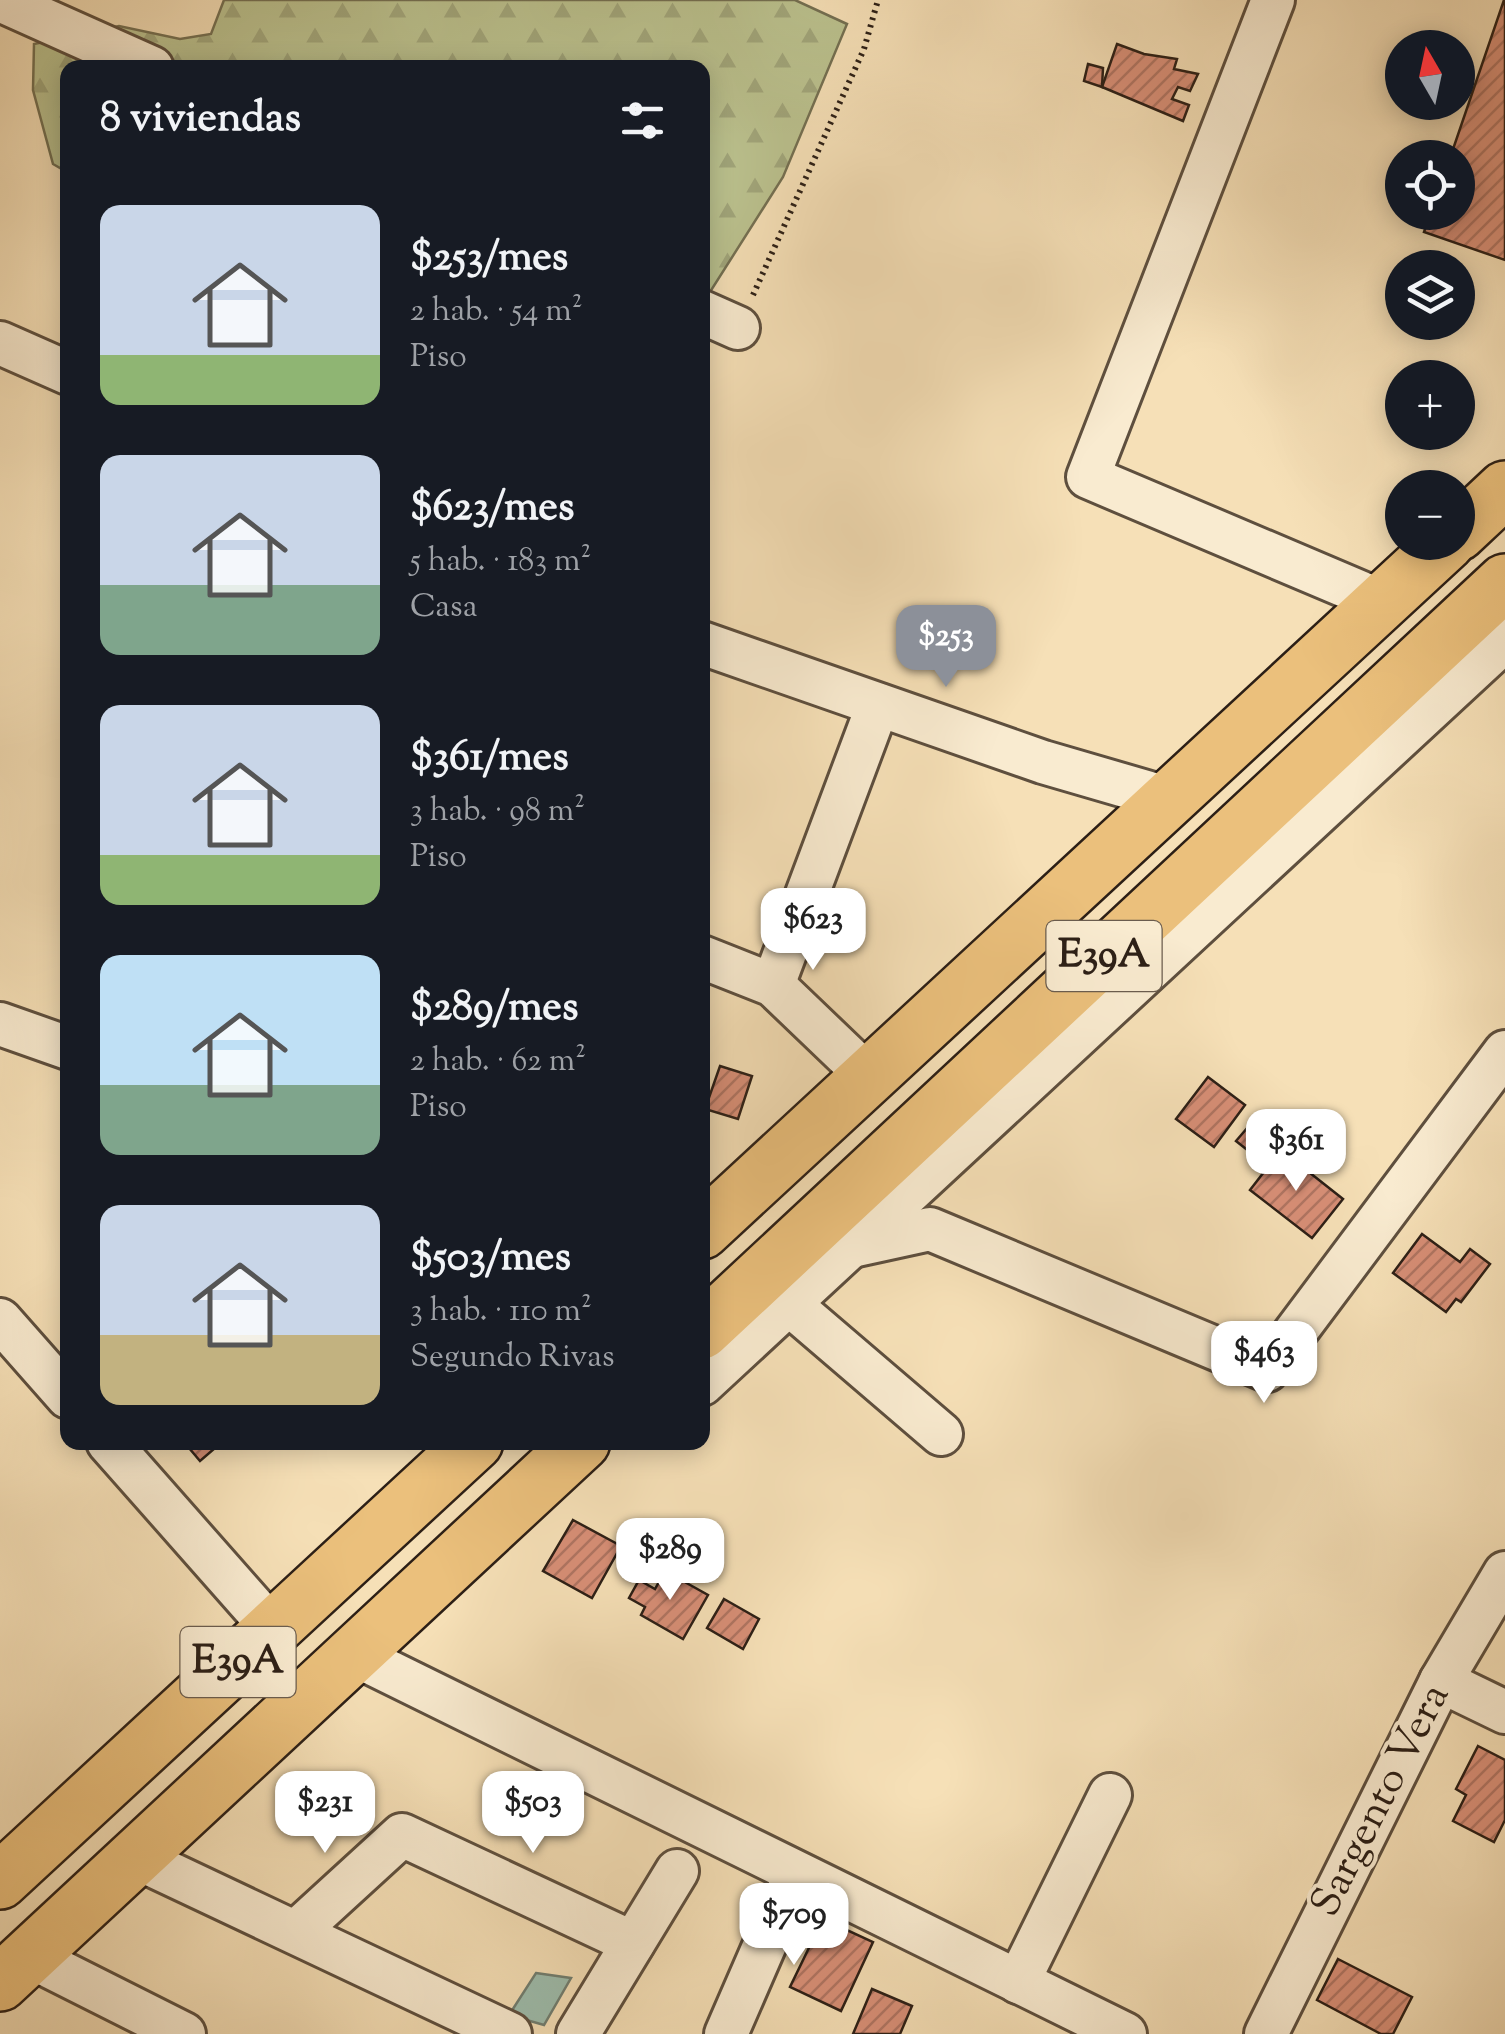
<!DOCTYPE html>
<html lang="es">
<head>
<meta charset="utf-8">
<style>
  body { margin:0; font-family:"Sorts Mill Goudy",serif; background:#20242c; color:#f1f3f6; height:100vh; display:flex; flex-direction:column; font-size:38px; white-space:nowrap }
  * { box-sizing:border-box; margin:0 }
  p { font-size:32px; color:#9ea1a6 }
  .icon { flex:none; width:55px; height:55px; fill:none; stroke:currentColor; stroke-width:2; stroke-linecap:round; stroke-linejoin:round }
  .map { position:relative; flex:1; overflow:hidden }
  .panel { position:absolute; left:60px; top:60px; width:650px; height:1390px; display:flex; flex-direction:column; background:#171b24; border-radius:20px; box-shadow:0 5px 25px #0003 }
  .panel>* { flex:none }
  .needle { width:65px; rotate:351deg }
  .fabs { position:absolute; left:1385px; top:30px; display:grid; gap:20px }
  .fabs a { display:grid; place-items:center; width:90px; height:90px; border-radius:50%; background:#171b24; box-shadow:0 5px 25px #0003; font-size:50px }
  .price { position:absolute; translate:-50% -85px; padding:0 22px; border-radius:20px; background:#fff; color:#222; font-size:32px; line-height:65px; filter:drop-shadow(0 2px 5px #0008) }
  .price::after { content:''; position:absolute; left:50%; top:60px; width:30px; height:22px; margin-left:-15px; background:inherit; clip-path:polygon(0 0,100% 0,50% 100%) }
  .price.selected { background:#8c9099; color:#fff }
  ul { padding:0; list-style:none }
  li { display:flex; align-items:center; gap:30px; height:250px; padding:0 40px }
  li span { display:grid; place-items:center; flex:none; width:280px; height:200px; border-radius:20px; color:#555 }
  li>.icon { margin-inline-start:auto }
  span .icon { width:120px; height:120px; fill:#fffc; stroke-width:1 }
  li b { font-size:42px }
  h2 { display:flex; justify-content:space-between; align-items:center; height:120px; padding:0 40px; font-size:42px }
  .map>svg:first-child { display:block }
  .forest { fill:url(#forest-firs); stroke:#747052; stroke-width:2.5 }
  .water { fill:#9dbdad; stroke:#707e71; stroke-width:2.5 }
  .building { fill:url(#building-hatch); stroke:#2c1f16; stroke-width:2.5 }
  .lines { fill:none; stroke-linecap:round; stroke-linejoin:round }
  .minor-casing { stroke:#5e4f3e; stroke-width:48 }
  .major-casing { stroke:#2c1f16; stroke-width:60 }
  .path { stroke:#2c1f16; stroke-width:6; stroke-dasharray:2.5 5; stroke-linecap:butt }
  .minor { stroke:#f9ebd0; stroke-width:42 }
  .major { stroke:#ebc07c; stroke-width:55 }
  .labels { text-anchor:middle; dominant-baseline:central; stroke-width:8; stroke-linejoin:round; paint-order:stroke }
  .shield { fill:#f9ebd0; stroke:#6a5c4e; stroke-width:2.5 }
  .shield-label { font-size:40px; font-weight:bold; fill:#2c1f16 }
  .street-label { font-size:42px; fill:#2c1f16; stroke:#f9ebd0 }
</style>
</head>
<body>
<div class="map">
<svg width="1505" height="2034" viewBox="0 0 1505 2034">
  <defs>
    <pattern id="forest-firs" width="22" height="20" patternUnits="userSpaceOnUse" patternTransform="scale(2.5)"><rect width="22" height="20" fill="#bbc28f"/><path d="M5 1l3.5 6h-7zM16 11l3.5 6h-7z" fill="#a1a67b"/></pattern>
    <pattern id="building-hatch" width="6" height="6" patternUnits="userSpaceOnUse" patternTransform="scale(2.5)"><rect width="6" height="6" fill="#d88f77"/><path d="M-1 1l2-2M0 6l6-6M5 7l2-2" fill="none" stroke="#af7461"/></pattern>
  </defs>
  <rect width="100%" height="100%" fill="#f6e0b7"/>
  <filter id="stains"><feTurbulence type="fractalNoise" baseFrequency=".002" numOctaves="4"/><feColorMatrix values="0 0 0 0 .2 0 0 0 0 .09 0 0 0 0 .02 0 0 0 .5 -.17"/></filter>
  <radialGradient id="worn" r=".72"><stop offset=".6" stop-color="#630" stop-opacity="0"/><stop offset="1" stop-color="#630" stop-opacity=".3"/></radialGradient>
  <polygon class="forest" points="224,0 795,0 847,24 783,177 703,303 702,68 68,68 67,172 53,164 33,90 34,44 119,26 180,39 211,34"/>
  <polygon class="water" points="536,1973 571,1978 544,2025 509,2015"/>
  <g class="building">
    <polygon points="1504,0 1505,0 1505,260 1424,232 1431,212 1458,212 1458,158 1450,158"/>
    <polygon points="1117,44 1144,54 1177,59 1174,69 1198,74 1190,91 1178,87 1172,99 1189,105 1183,121 1102,87"/>
    <polygon points="1088,64 1103,68 1102,87 1084,81"/>
    <polygon points="720,1066 752,1076 738,1119 705,1109"/>
    <polygon points="1208,1077 1245,1105 1214,1147 1176,1119"/>
    <polygon points="1255,1119 1274,1133 1255,1156 1236,1141"/>
    <polygon points="1281,1150 1343,1199 1312,1238 1250,1190"/>
    <polygon points="1422,1234 1460,1262 1470,1249 1490,1264 1461,1302 1456,1299 1446,1312 1393,1273"/>
    <polygon points="184,1442 222,1442 200,1461"/>
    <polygon points="573,1520 621,1546 592,1598 543,1571"/>
    <polygon points="665,1571 708,1595 683,1639 641,1615 645,1607 629,1598 639,1580 655,1589"/>
    <polygon points="724,1599 759,1619 743,1649 707,1628"/>
    <polygon points="1478,1746 1505,1760 1505,1820 1494,1842 1453,1821 1466,1795 1456,1789"/>
    <polygon points="823,1919 873,1942 841,2011 790,1987"/>
    <polygon points="1338,1959 1412,1997 1393,2034 1381,2034 1317,2000"/>
    <polygon points="872,1989 912,2006 900,2034 853,2034"/>
  </g>
  <g class="lines">
    <defs>
      <g id="minor">
        <polyline points="0,0 152,68"/>
        <polyline points="1273,0 1088,477 1383,602"/>
        <polyline points="702,312 738,328"/>
        <polyline points="0,343 68,373"/>
        <polyline points="702,643 1043,762 1170,799"/>
        <polyline points="702,957 773,985 868,1076"/>
        <polyline points="773,985 878,705"/>
        <polyline points="0,1024 68,1048"/>
        <polyline points="852,1246 930,1229 1267,1370 1505,1052"/>
        <polyline points="767,1285 941,1434"/>
        <polyline points="0,1320 68,1397"/>
        <polyline points="702,1384 1505,640"/>
        <polyline points="108,1442 273,1629"/>
        <polyline points="355,1655 1125,2034"/>
        <polyline points="1441,1681 1505,1712"/>
        <polyline points="135,1857 510,2034"/>
        <polyline points="296,1932 402,1835 633,1943"/>
        <polyline points="29,1956 184,2034"/>
        <polyline points="1018,1982 1110,1795"/>
        <polyline points="578,2034 677,1871"/>
        <polyline points="726,2034 796,1873"/>
        <polyline points="1266,2034 1441,1681 1505,1573"/>
      </g>
      <g id="major">
        <polyline points="1458,533 1505,489"/>
        <polyline points="702,1231 1447,542"/>
        <polyline points="702,1331 1505,582"/>
        <polyline points="0,1881 475,1442"/>
        <polyline points="0,1983 582,1442"/>
      </g>
    </defs>
    <use href="#minor" class="minor-casing"/>
    <use href="#major" class="major-casing"/>
    <polyline class="path" points="753,295 864,49 878,0"/>
    <use href="#minor" class="minor"/>
    <use href="#major" class="major"/>
  </g>
  <g class="labels">
    <g class="shield">
      <rect x="1046.5" y="921" width="115" height="70" rx="8"/>
      <rect x="180.5" y="1627" width="115" height="70" rx="8"/>
    </g>
    <g class="shield-label">
      <text x="1104" y="956">E39A</text>
      <text x="238" y="1662">E39A</text>
    </g>
    <g class="street-label">
      <text transform="translate(1382 1801) rotate(-63)">Sargento Vera</text>
    </g>
  </g>
  <rect width="100%" height="100%" filter="url(#stains)"/>
  <rect width="100%" height="100%" fill="url(#worn)"/>
</svg>
<div class="fabs">
<a><svg class="needle" viewBox="-14 -14 28 28"><path d="M0-13l5 13h-10z" fill="#e53935"/><path d="M0 13l5-13h-10z" fill="#9ea1a6"/></svg></a>
<a><svg class="icon" aria-label="locate" viewBox="0 0 24 24"><circle cx="12" cy="12" r="6"/><path d="M12 2v4M12 18v4M2 12h4M18 12h4"/></svg></a>
<a><svg class="icon" aria-label="layers" viewBox="0 0 24 24"><path d="M12 4l9 5-9 5-9-5zM3 14l9 5 9-5"/></svg></a>
<a>+</a>
<a>−</a>
</div>
<b class="price selected" style="left:946px;top:690px">$253</b>
<b class="price" style="left:813px;top:973px">$623</b>
<b class="price" style="left:1296px;top:1194px">$361</b>
<b class="price" style="left:1264px;top:1406px">$463</b>
<b class="price" style="left:670px;top:1603px">$289</b>
<b class="price" style="left:325px;top:1856px">$231</b>
<b class="price" style="left:533px;top:1856px">$503</b>
<b class="price" style="left:794px;top:1968px">$709</b>
<section class="panel">
<h2>8 viviendas<svg class="icon" aria-label="filters" viewBox="0 0 24 24"><path d="M4 7h16M4 17h16"/><circle cx="9" cy="7" r="2"/><circle cx="15" cy="17" r="2"/></svg></h2>
<ul>
<li><span style="background:linear-gradient(#c9d6e8 75%,#8fb573 0)"><svg class="icon" aria-label="home" viewBox="0 0 24 24"><path d="M3 11l9-7 9 7M6 9v11h12V9"/></svg></span><div><b>$253/mes</b><p>2 hab. · 54 m²</p><p>Piso</p></div></li>
<li><span style="background:linear-gradient(#c9d6e8 65%,#7fa58c 0)"><svg class="icon" aria-label="home" viewBox="0 0 24 24"><path d="M3 11l9-7 9 7M6 9v11h12V9"/></svg></span><div><b>$623/mes</b><p>5 hab. · 183 m²</p><p>Casa</p></div></li>
<li><span style="background:linear-gradient(#c9d6e8 75%,#8fb573 0)"><svg class="icon" aria-label="home" viewBox="0 0 24 24"><path d="M3 11l9-7 9 7M6 9v11h12V9"/></svg></span><div><b>$361/mes</b><p>3 hab. · 98 m²</p><p>Piso</p></div></li>
<li><span style="background:linear-gradient(#bfe0f5 65%,#7fa58c 0)"><svg class="icon" aria-label="home" viewBox="0 0 24 24"><path d="M3 11l9-7 9 7M6 9v11h12V9"/></svg></span><div><b>$289/mes</b><p>2 hab. · 62 m²</p><p>Piso</p></div></li>
<li><span style="background:linear-gradient(#c9d6e8 65%,#c2b280 0)"><svg class="icon" aria-label="home" viewBox="0 0 24 24"><path d="M3 11l9-7 9 7M6 9v11h12V9"/></svg></span><div><b>$503/mes</b><p>3 hab. · 110 m²</p><p>Segundo Rivas</p></div></li>
</ul>
</section>
</div>
</body>
</html>
